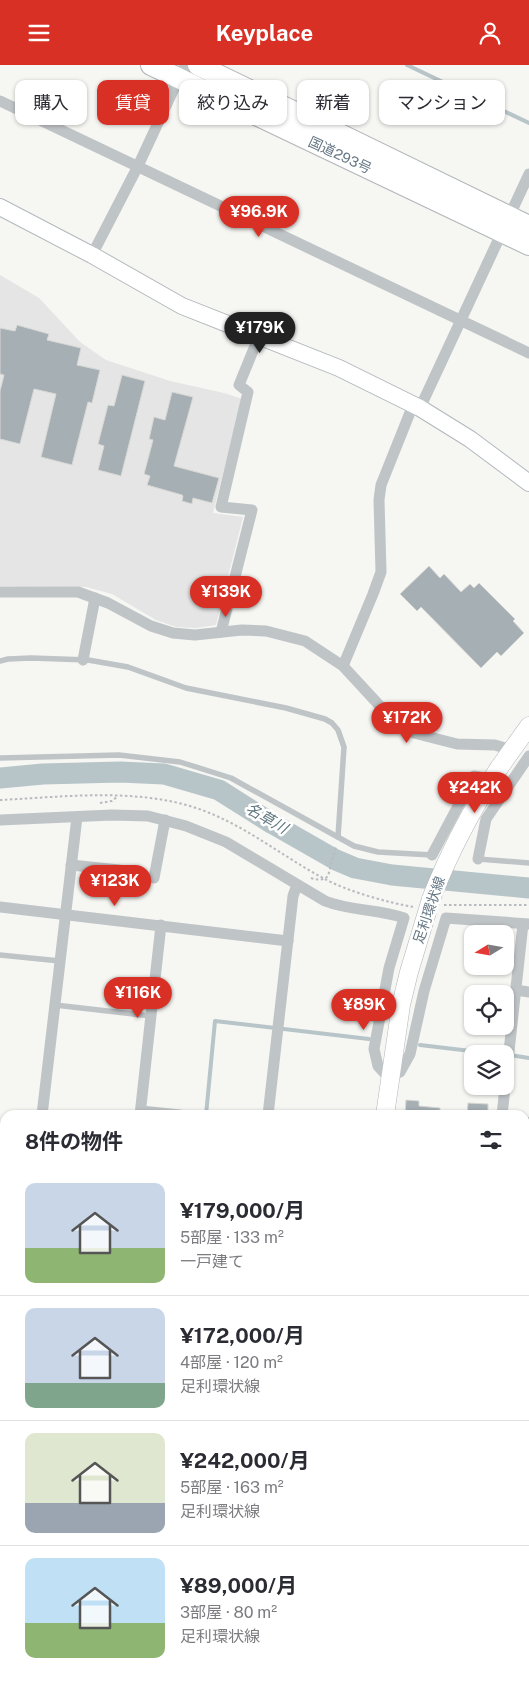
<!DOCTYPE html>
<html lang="ja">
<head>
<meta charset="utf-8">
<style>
  body { margin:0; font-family:"Public Sans","Noto Sans JP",sans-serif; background:#f7f7f7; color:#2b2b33; height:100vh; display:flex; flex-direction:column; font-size:19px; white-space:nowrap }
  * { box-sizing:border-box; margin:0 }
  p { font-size:16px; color:#7c7c81 }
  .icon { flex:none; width:28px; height:28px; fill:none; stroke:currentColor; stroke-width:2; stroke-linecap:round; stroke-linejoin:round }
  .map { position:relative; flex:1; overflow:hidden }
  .side { position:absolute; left:0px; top:1045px; width:530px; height:571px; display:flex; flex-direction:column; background:#fff; border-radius:15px 15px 0 0; box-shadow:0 1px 4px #0004 }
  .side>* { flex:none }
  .banner { position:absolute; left:15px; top:15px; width:500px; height:45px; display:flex; gap:10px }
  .needle { width:32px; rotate:259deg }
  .tools { position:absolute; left:464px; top:860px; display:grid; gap:10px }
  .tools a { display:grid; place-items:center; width:50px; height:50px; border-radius:10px; background:#fff; box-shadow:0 1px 4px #0004; font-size:25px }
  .price { position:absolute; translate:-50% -42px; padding:0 11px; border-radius:18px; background:#d93025; color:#fff; font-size:16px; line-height:32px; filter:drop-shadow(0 1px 2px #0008) }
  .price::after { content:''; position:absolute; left:50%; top:30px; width:15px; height:11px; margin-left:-8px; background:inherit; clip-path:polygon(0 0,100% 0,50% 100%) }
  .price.on { background:#222; color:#fff }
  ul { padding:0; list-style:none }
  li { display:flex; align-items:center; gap:15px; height:125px; padding:0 25px }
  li+li { border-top:1px solid #e1e1e2 }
  li span { display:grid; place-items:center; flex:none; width:140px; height:100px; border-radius:10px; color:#555 }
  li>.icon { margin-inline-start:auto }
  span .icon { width:60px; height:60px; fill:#fffc; stroke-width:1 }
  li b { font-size:21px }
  h2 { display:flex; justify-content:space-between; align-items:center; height:60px; padding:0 25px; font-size:21px }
  .tag { padding:0 18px; border-radius:10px; background:#fff; box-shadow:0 1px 4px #0004; font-size:18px; line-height:45px }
  .tag.on { background:#d93025; color:#fff }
  header { display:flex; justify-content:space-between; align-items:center; height:65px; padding:0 25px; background:#d93025; color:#fff; font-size:22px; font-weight:700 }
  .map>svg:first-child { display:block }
  .built { fill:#e4e5e4 }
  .green { fill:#d6dbd2 }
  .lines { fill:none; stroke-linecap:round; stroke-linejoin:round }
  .stream { stroke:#b7c4c8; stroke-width:4 }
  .river { stroke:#b7c4c8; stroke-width:21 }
  .building { fill:#a6afb4; stroke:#d8d8d5 }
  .secondary-casing { stroke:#b2b8bc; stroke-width:18 }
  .primary-casing { stroke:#b1b6ba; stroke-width:19 }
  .highway-casing { stroke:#b3b7ba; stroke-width:22 }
  .path { stroke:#b7bbbe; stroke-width:2; stroke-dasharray:2.5 2.5; stroke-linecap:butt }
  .lane { stroke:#bfc4c7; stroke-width:5.5 }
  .street { stroke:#bfc4c7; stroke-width:11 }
  .secondary { stroke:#fff; stroke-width:16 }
  .primary { stroke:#fff; stroke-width:18 }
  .highway { stroke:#fff; stroke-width:20 }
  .primary-bridge-casing { stroke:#b1b6ba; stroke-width:19; stroke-linecap:butt }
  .primary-bridge { stroke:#fff; stroke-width:18 }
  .labels { text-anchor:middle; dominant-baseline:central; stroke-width:5; stroke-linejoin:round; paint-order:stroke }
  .street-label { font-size:14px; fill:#657784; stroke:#fff }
  .water-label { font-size:15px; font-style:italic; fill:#617880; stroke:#fff }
</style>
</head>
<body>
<header><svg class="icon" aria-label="menu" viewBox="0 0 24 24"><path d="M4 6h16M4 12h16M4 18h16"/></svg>Keyplace<svg class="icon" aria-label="person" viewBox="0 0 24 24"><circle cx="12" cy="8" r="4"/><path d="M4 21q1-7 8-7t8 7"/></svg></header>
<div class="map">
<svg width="529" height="1616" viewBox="0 0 529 1616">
  <rect width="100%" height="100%" fill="#f6f6f3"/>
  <polygon class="built" points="0,210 39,233 80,277 106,295 170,316 224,328 242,334 213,448 243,452 216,560 196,563 176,562 156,555 112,529 86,522 0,521"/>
  <polygon class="green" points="525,1301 529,1302 529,1538 525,1539"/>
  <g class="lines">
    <g class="stream">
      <polyline points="407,0 529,58"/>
      <polyline points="420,980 496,989"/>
      <polyline points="510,990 529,993"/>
      <polyline points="206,1050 215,956 369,974"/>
    </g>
    <g class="river">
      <polyline points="0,713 43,709 120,707 164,709 219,725 273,759 336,795 355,803 392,810 529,823"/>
      <polyline points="525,1569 529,1568"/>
      <polyline points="246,1616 277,1611"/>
    </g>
  </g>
  <g class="building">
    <polygon points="17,260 49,269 47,275 81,283 77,300 100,305 92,338 88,337 72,400 41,392 56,329 34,324 20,379 0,374 0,326 4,310 0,309 0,263 15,266"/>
    <polygon points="122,310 145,316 121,411 98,405 104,381 98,379 108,340 114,341"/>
    <polygon points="172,327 193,332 174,401 219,413 212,438 193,433 192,439 182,436 183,431 182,430 147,420 150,411 144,409 153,375 149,374 154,352 165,355"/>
    <polygon points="429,501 440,513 444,509 461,527 470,519 474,523 479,518 515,554 513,556 524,568 501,591 497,587 481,603 421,542 417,546 400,529"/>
    <polygon points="406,1035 419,1036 419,1041 440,1043 440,1050 405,1050"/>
    <polygon points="468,1038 488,1039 488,1050 467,1050"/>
  </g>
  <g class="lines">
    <defs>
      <g id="secondary">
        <polyline points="0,142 92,190 182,241 339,303 420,343 470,374 529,418"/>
        <polyline points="0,1182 5,1183"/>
        <polyline points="525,1283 529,1284"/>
      </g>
      <g id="primary">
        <polyline points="499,703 529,661"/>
        <polyline points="385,1050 401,940 409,907 431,834"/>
        <polyline points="320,1616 321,1611"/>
      </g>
      <g id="highway">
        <polyline points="151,0 529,180"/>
        <polyline points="198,0 529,161"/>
      </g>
    </defs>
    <use href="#secondary" class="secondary-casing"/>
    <use href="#primary" class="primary-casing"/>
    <use href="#highway" class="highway-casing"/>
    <g class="path">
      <path d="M 0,735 C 63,732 132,723 193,742 C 241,757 280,790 323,813 C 346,826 389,838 414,842"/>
      <polyline points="100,738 112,736 118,731"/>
      <path d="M 311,813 C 317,815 323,816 328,811 L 336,781"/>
      <polyline points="444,840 529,840"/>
    </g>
    <g class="lane">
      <polyline points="0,596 8,594 31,593 88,595 128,602 186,623 286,643 325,654 332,658 338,665 344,682 338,772"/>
      <polyline points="0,693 119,690 180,697 231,713 354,781 378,787 432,790"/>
      <polyline points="478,794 529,798"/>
      <polyline points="0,890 60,896"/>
      <polyline points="55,940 151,951"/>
    </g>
    <g class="street">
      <polyline points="0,36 529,288"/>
      <polyline points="509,152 529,109"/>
      <polyline points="92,190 138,101 185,0"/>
      <polyline points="420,343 502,167"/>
      <polyline points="0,527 78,527 108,538 151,561 173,568 195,570 242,565 266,566 305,576 343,601 379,640 397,657 414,668 457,679 495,680 512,685"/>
      <polyline points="221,567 252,445 221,442 248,327 239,320 259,271"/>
      <polyline points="83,595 95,533"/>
      <polyline points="343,601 373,529 381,507 379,435 381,420 413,340"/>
      <path d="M 0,755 L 112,750 L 148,751 L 186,761 L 226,777 L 325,836 C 350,846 378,844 404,853 L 389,903 L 374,984 L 378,1001 L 389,1013 L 400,1007 L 410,989 L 424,926 L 446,853 L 529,859"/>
      <polyline points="432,790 474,711 509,718"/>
      <polyline points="478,794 486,754 529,691"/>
      <polyline points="71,800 119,805"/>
      <polyline points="154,813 165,755"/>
      <polyline points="0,842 288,876"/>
      <polyline points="516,925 529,927"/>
      <polyline points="141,1046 180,1050"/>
      <polyline points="42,1050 77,752"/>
      <polyline points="140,1050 161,860"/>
      <polyline points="268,1050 293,831 297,820"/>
      <polyline points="502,1050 523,859"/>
      <polyline points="525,1057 529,1058"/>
      <polyline points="0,1071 5,1072"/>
      <polyline points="0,1290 5,1291"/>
      <polyline points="0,1420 5,1377"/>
      <polyline points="0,1607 5,1606"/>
    </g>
    <use href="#secondary" class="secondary"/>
    <use href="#primary" class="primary"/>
    <use href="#highway" class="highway"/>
    <defs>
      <path id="primary-bridge" d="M 431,834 C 449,788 472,744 499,703"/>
    </defs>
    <use href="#primary-bridge" class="primary-bridge-casing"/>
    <use href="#primary-bridge" class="primary-bridge"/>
  </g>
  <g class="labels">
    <g class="street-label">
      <text transform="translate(340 90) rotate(25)">国道293号</text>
      <text transform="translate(429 845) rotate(-71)">足利環状線</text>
    </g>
    <g class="water-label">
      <text transform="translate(267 753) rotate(30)">名草川</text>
    </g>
  </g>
</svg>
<div class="tools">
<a><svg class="needle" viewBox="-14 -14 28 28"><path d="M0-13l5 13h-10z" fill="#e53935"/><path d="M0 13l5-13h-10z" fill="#7c7c81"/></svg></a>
<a><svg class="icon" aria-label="locate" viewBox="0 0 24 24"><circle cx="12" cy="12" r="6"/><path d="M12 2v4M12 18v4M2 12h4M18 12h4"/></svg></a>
<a><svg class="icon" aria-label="layers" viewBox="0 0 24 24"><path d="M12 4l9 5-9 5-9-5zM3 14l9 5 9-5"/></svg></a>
</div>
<b class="price" style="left:259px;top:173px">¥96.9K</b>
<b class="price on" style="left:260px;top:289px">¥179K</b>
<b class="price" style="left:226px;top:553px">¥139K</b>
<b class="price" style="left:407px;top:679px">¥172K</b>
<b class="price" style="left:475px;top:749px">¥242K</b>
<b class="price" style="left:115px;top:842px">¥123K</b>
<b class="price" style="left:138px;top:954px">¥116K</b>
<b class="price" style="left:364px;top:966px">¥89K</b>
<div class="banner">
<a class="tag">購入</a>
<a class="tag on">賃貸</a>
<a class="tag">絞り込み</a>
<a class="tag">新着</a>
<a class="tag">マンション</a>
</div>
<section class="side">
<h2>8件の物件<svg class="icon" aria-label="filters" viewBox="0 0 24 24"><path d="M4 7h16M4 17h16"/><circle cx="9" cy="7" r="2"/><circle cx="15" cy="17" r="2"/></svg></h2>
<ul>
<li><span style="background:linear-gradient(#c9d6e8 65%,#8fb573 0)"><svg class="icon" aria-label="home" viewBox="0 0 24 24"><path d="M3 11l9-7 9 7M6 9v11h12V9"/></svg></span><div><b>¥179,000/月</b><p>5部屋 · 133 m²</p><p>一戸建て</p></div></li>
<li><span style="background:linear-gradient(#c9d6e8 75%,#7fa58c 0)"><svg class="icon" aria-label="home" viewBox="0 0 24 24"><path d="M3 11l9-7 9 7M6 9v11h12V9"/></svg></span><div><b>¥172,000/月</b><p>4部屋 · 120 m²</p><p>足利環状線</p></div></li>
<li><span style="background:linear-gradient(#dfe7d0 70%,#9aa5b1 0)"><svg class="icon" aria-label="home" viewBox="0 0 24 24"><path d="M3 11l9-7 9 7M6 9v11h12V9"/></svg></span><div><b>¥242,000/月</b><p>5部屋 · 163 m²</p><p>足利環状線</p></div></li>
<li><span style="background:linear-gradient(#bfe0f5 65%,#8fb573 0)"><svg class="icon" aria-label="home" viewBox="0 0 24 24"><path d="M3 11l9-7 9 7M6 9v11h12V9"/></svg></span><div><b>¥89,000/月</b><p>3部屋 · 80 m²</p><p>足利環状線</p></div></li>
</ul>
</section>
</div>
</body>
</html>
